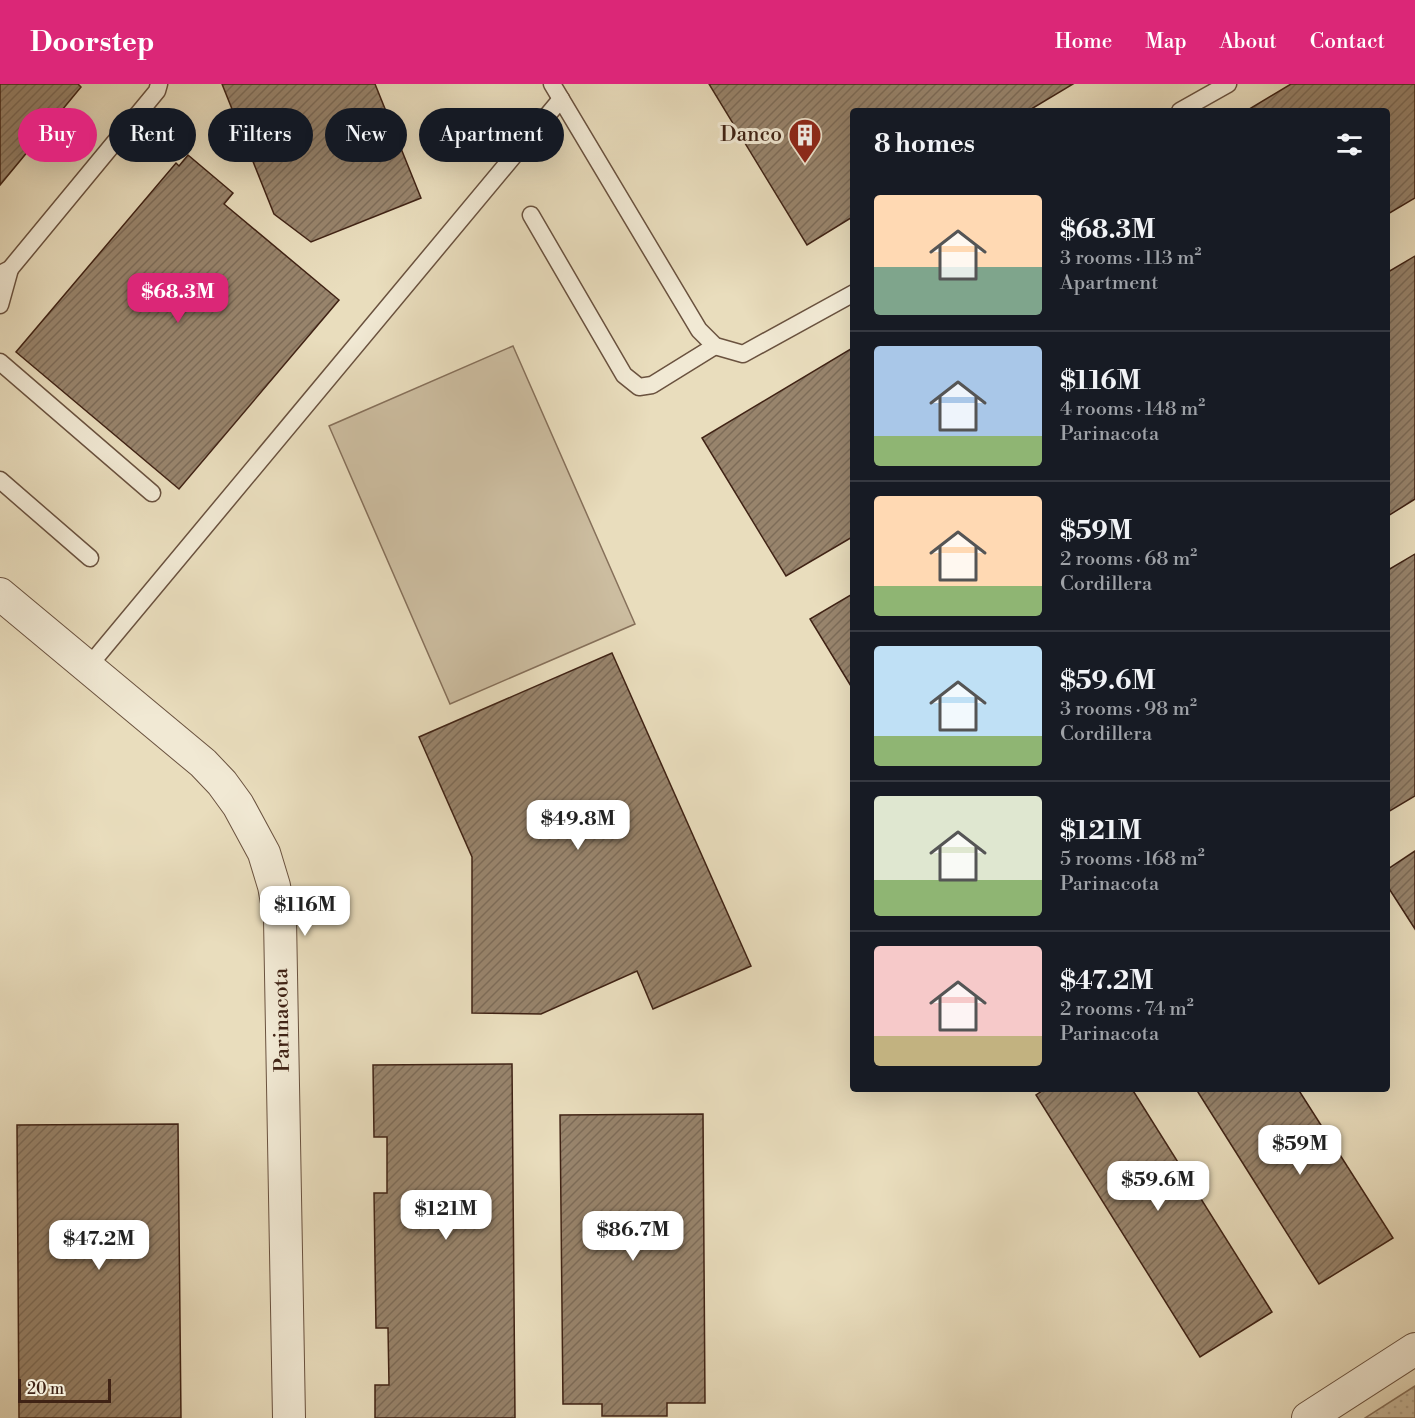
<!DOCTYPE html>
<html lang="en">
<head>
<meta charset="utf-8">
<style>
  body { margin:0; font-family:"Libre Bodoni",serif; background:#242831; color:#f1f3f6; height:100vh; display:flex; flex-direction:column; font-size:22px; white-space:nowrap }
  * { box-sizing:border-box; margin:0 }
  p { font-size:20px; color:#9ea1a6 }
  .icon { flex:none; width:33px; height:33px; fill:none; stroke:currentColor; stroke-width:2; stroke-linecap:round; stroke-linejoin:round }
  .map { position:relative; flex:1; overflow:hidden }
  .drawer { position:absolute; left:850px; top:24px; width:540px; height:984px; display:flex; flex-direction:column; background:#171b24; border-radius:6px; box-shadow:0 6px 24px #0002 }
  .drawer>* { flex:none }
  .banner { position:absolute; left:18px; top:24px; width:570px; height:54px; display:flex; gap:12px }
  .scale { position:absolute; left:18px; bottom:15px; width:93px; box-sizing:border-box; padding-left:6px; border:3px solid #402315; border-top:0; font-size:16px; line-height:21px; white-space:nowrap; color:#402315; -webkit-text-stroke:4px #f1e9d4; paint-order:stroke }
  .price { position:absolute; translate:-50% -51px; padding:0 14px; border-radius:12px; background:#fff; color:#222; font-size:20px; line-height:39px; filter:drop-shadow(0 2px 3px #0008) }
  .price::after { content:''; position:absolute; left:50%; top:36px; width:18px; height:14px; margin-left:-9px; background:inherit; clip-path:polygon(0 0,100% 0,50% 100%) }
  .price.current { background:#db2777; color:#fff }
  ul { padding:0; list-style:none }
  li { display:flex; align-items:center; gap:18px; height:150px; padding:0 24px }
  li+li { border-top:2px solid #363941 }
  li span { display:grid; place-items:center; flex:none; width:168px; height:120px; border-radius:6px; color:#555 }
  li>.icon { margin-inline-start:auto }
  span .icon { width:72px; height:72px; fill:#fffc; stroke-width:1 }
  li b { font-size:26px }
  h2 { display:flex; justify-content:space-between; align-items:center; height:72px; padding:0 24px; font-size:26px }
  .tag { padding:0 21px; border-radius:27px; background:#171b24; box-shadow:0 6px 24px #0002; font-size:21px; line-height:54px }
  .tag.current { background:#db2777; color:#fff }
  header { display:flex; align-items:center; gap:36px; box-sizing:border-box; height:84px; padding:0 30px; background:#db2777; color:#fff }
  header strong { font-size:28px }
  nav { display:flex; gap:33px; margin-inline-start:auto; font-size:21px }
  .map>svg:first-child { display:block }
  .grass { fill:url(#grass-dots); stroke:#86705a; stroke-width:1.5 }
  .pitch { fill:#ccbda0; stroke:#86705a; stroke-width:1.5 }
  .building { fill:url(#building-hatch); stroke:#402315; stroke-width:1.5 }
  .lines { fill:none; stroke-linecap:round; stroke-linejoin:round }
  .service-casing { stroke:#6a523f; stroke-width:19 }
  .minor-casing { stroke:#6a523f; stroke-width:34 }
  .service { stroke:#f1e9d4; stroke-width:16 }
  .minor { stroke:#f1e9d4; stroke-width:32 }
  .labels { text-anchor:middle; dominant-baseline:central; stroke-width:6; stroke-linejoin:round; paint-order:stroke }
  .poi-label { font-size:21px; fill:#402315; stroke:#f1e9d4; text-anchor:end }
  .street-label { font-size:21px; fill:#402315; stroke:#f1e9d4 }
</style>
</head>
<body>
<header>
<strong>Doorstep</strong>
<nav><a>Home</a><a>Map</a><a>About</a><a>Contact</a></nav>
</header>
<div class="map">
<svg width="1415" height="1334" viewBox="0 0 1415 1334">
  <defs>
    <pattern id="grass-dots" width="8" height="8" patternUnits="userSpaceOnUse" patternTransform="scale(1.5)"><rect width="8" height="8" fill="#ccbda0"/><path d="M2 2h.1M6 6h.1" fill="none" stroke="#b0a289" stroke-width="1.8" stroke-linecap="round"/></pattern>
    <pattern id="building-hatch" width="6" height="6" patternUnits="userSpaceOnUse" patternTransform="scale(1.5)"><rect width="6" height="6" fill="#98846c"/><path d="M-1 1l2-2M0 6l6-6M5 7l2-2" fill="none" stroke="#7d6c58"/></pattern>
  </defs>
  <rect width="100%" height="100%" fill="#e9ddbd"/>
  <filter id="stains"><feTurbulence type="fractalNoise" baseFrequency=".00333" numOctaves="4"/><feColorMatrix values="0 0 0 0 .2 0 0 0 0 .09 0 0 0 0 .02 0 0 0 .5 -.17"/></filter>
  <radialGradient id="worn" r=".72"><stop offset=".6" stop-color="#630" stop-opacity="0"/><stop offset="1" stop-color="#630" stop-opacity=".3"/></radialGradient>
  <polygon class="grass" points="1415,1302 1415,1334 1365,1334"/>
  <polygon class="pitch" points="513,262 635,540 450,620 329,342"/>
  <g class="building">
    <polygon points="0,0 78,0 81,3 0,101"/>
    <polygon points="222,0 375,0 421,114 311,158 274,130"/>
    <polygon points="709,0 1073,0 1028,27 854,27 854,132 807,161"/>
    <polygon points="1291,0 1415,0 1415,114 1388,130 1388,27 1246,27"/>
    <polygon points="188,71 233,109 224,120 339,216 179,405 16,268 176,79 179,82"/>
    <polygon points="1415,172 1415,415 1388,432 1388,188"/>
    <polygon points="854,263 854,452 786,492 702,354"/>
    <polygon points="1415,470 1415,712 1388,728 1388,486"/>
    <polygon points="854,509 854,607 810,535"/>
    <polygon points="612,569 751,882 653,925 637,887 541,930 472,929 472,773 419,653"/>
    <polygon points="1415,767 1415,845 1388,803 1388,785"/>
    <polygon points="512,980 515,1334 375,1334 375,1301 389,1301 388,1244 376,1244 374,1109 387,1109 387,1053 374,1053 373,981"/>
    <polygon points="1045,1005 1132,1005 1272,1228 1200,1273 1036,1011"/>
    <polygon points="1196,1005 1298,1005 1393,1154 1319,1200"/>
    <polygon points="703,1030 705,1319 667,1319 667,1332 602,1332 602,1320 563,1320 560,1031"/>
    <polygon points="178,1040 181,1334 19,1334 17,1041"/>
  </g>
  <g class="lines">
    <defs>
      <g id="service">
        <polyline points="552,0 699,246 715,262 743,270 854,209"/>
        <polyline points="1180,27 1228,0"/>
        <polyline points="531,131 624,291 639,303 652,301 715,262"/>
        <polyline points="0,190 10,185 157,7 159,0"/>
        <polyline points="0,221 10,185"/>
        <polyline points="0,278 152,409"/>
        <polyline points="0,396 90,474"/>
        <polyline points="88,583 561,15"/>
      </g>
      <g id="minor">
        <polyline points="0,510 203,679 222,699 238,721 264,769 274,802 280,835 289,1334"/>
        <polyline points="1308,1334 1415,1265"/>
      </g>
    </defs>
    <use href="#service" class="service-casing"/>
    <use href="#minor" class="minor-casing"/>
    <use href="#service" class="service"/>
    <use href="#minor" class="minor"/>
  </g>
  <defs>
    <symbol id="building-pin" viewBox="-11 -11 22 30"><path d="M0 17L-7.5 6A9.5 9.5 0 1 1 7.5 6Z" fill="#8f2418" stroke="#f1e9d4"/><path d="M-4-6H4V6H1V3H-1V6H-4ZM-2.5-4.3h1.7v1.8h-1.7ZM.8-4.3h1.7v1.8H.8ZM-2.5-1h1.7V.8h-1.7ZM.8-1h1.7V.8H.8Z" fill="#fff"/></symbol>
  </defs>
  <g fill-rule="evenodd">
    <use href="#building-pin" x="786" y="32" width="38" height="52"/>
  </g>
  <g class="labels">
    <g class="poi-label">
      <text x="782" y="51">Danco</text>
    </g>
    <g class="street-label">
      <text transform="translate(282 936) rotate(-91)">Parinacota</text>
    </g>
  </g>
  <rect width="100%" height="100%" filter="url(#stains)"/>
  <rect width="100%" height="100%" fill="url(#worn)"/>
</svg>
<div class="scale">20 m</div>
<b class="price current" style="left:178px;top:240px">$68.3M</b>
<b class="price" style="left:578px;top:767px">$49.8M</b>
<b class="price" style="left:305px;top:853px">$116M</b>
<b class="price" style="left:1300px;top:1092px">$59M</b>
<b class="price" style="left:1158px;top:1128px">$59.6M</b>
<b class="price" style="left:446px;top:1157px">$121M</b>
<b class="price" style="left:633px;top:1178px">$86.7M</b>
<b class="price" style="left:99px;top:1187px">$47.2M</b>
<div class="banner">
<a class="tag current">Buy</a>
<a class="tag">Rent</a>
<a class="tag">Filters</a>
<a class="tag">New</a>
<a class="tag">Apartment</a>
</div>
<section class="drawer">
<h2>8 homes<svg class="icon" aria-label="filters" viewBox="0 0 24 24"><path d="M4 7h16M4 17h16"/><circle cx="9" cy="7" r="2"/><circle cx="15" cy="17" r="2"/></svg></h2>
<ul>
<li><span style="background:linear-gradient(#ffd9b3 60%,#7fa58c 0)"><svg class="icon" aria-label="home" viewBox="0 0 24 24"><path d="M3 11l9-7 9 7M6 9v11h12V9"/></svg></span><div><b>$68.3M</b><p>3 rooms · 113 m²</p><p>Apartment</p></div></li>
<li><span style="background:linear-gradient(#a9c7e8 75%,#8fb573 0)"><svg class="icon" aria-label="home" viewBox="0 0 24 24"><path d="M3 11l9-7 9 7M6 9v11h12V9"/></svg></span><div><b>$116M</b><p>4 rooms · 148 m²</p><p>Parinacota</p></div></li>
<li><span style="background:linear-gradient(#ffd9b3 75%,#8fb573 0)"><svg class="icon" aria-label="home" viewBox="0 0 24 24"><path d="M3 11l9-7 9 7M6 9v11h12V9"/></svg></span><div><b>$59M</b><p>2 rooms · 68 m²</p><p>Cordillera</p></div></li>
<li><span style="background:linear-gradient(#bfe0f5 75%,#8fb573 0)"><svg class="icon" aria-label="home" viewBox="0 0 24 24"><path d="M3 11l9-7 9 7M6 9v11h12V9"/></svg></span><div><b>$59.6M</b><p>3 rooms · 98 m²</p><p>Cordillera</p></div></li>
<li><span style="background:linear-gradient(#dfe7d0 70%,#8fb573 0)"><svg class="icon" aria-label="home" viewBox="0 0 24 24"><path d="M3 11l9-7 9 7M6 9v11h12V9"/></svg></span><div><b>$121M</b><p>5 rooms · 168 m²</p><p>Parinacota</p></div></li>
<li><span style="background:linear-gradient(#f6c9c9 75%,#c2b280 0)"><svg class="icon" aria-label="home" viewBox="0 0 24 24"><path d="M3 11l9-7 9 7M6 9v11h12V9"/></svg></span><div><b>$47.2M</b><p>2 rooms · 74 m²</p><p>Parinacota</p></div></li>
</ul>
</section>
</div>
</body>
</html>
